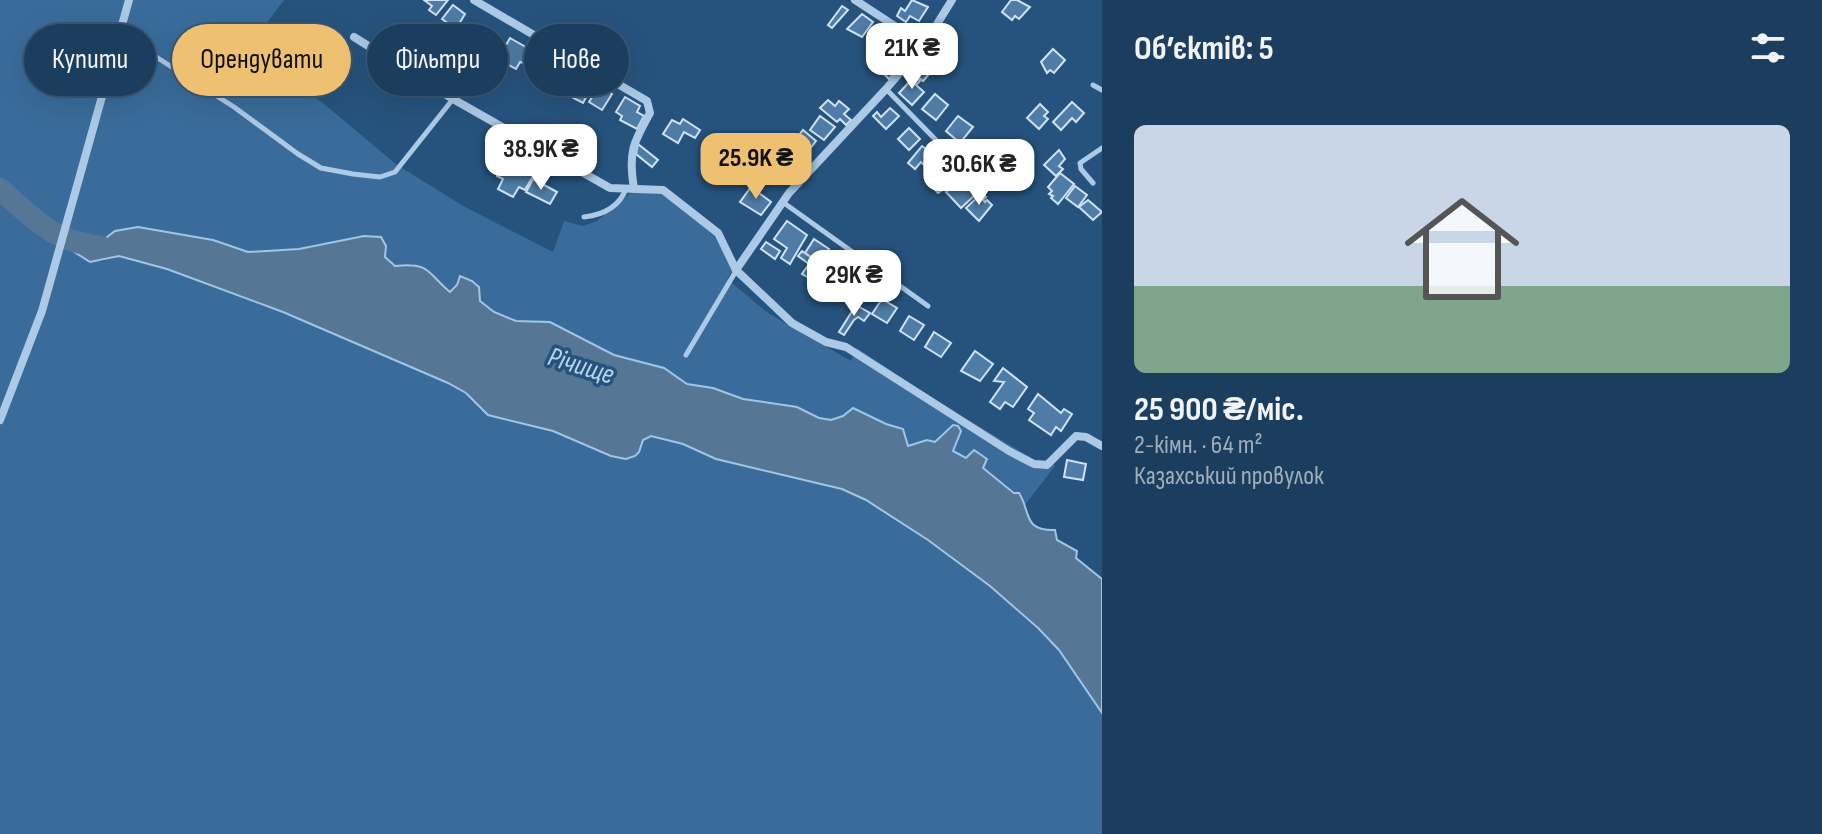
<!DOCTYPE html>
<html lang="uk">
<head>
<meta charset="utf-8">
<style>
  body { margin:0; font-family:"Sofia Sans Condensed",sans-serif; background:#294967; color:#f1f3f6; height:100vh; display:flex; flex-direction:column; font-size:30px; white-space:nowrap }
  * { box-sizing:border-box; margin:0 }
  p { font-size:26px; color:#a0aebc }
  .icon { flex:none; width:44px; height:44px; fill:none; stroke:currentColor; stroke-width:2; stroke-linecap:round; stroke-linejoin:round }
  .map { position:relative; flex:1; overflow:hidden }
  .details { display:flex; flex-direction:column; background:#1c3e5e; width:720px }
  .details>* { flex:none }
  .top-card { position:absolute; left:24px; top:24px; width:760px; height:72px; display:flex; gap:16px }
  .price { position:absolute; translate:-50% -68px; padding:0 18px; border-radius:16px; background:#fff; color:#222; font-size:26px; line-height:52px; filter:drop-shadow(0 2px 4px #0008) }
  .price::after { content:''; position:absolute; left:50%; top:48px; width:24px; height:18px; margin-left:-12px; background:inherit; clip-path:polygon(0 0,100% 0,50% 100%) }
  .price.on { background:#eec071; color:#111 }
  ul { padding:0; list-style:none }
  li { display:grid; align-content:center; gap:16px; height:424px; padding:0 32px }
  li span { display:grid; place-items:center; height:248px; border-radius:12px; color:#555 }
  li>.icon { margin-inline-start:auto }
  span .icon { width:144px; height:144px; fill:#fffc; stroke-width:1 }
  li b { font-size:34px }
  h2 { display:flex; justify-content:space-between; align-items:center; height:96px; padding:0 32px; font-size:34px }
  .tag { padding:0 28px; border-radius:36px; background:#1c3e5e; box-shadow:0 8px 32px #0002,0 0 0 2px #3a5773; font-size:28px; line-height:72px }
  .tag.on { background:#eec071; color:#111 }
  main { display:flex; flex:1; min-height:0 }
  .map>svg:first-child { display:block }
  .green { fill:#3a6c9b }
  .water { fill:#567695; stroke:#a0c6e5; stroke-width:2 }
  .lines { fill:none; stroke-linecap:round; stroke-linejoin:round }
  .river { stroke:#567695; stroke-width:22 }
  .building { fill:#4f7ca6; stroke:#cfe2f4; stroke-width:2 }
  .service { stroke:#accae5; stroke-width:5 }
  .minor { stroke:#accae5; stroke-width:8 }
  .labels { text-anchor:middle; dominant-baseline:central; stroke-width:7; stroke-linejoin:round; paint-order:stroke }
  .water-label { font-size:28px; font-style:italic; fill:#b7d4ed; stroke:#26537d }
</style>
</head>
<body>
<main>
<div class="map">
<svg width="1102" height="834" viewBox="0 0 1102 834">
  <rect width="100%" height="100%" fill="#26537d"/>
  <polygon class="green" points="0,0 284,0 249,47 324,104 397,165 465,207 553,252 564,221 583,226 597,221 632,192 661,194 713,234 733,270 727,279 768,313 851,361 857,348 928,396 1035,460 1049,460 1055,466 1024,506 1023,497 983,468 986,458 966,458 953,451 961,431 953,426 935,443 927,440 907,446 903,429 886,424 870,416 831,420 819,418 797,407 743,399 713,388 687,384 664,368 614,355 550,322 516,321 494,312 479,301 477,284 467,278 450,292 413,264 396,266 385,257 386,246 380,237 373,235 299,249 248,252 213,240 138,227 98,244 74,239 101,262 119,256 167,269 313,324 448,383 466,393 489,415 553,431 611,456 626,459 635,456 643,440 651,436 683,444 716,459 842,489 866,500 928,540 990,586 1059,649 1102,713 1102,834 0,834"/>
  <path class="water" d="M 138,227 L 213,240 L 248,252 L 299,249 L 364,236 L 381,237 L 386,246 L 385,257 L 395,266 C 431,262 427,273 450,292 L 457,285 L 460,276 L 472,281 L 479,287 L 480,301 L 494,312 L 516,321 L 550,322 L 614,355 L 664,368 L 687,384 L 713,388 L 743,399 L 797,407 L 819,418 L 831,420 L 843,416 L 853,408 L 886,424 L 903,429 L 908,446 L 927,440 L 935,442 L 953,425 L 958,426 L 961,431 L 953,451 L 966,458 L 974,450 L 987,459 L 983,468 L 1014,493 L 1019,493 C 1031,511 1022,531 1055,530 L 1057,540 L 1077,551 L 1076,558 L 1102,579 L 1102,713 L 1059,650 L 1038,628 L 990,586 L 928,540 L 866,500 L 842,489 L 716,459 L 683,444 L 651,436 L 643,440 L 639,452 L 635,456 L 626,459 L 611,456 L 553,431 L 488,415 L 466,393 L 448,383 L 283,312 L 167,269 L 119,256 L 90,262 L 68,248 L 74,239 L 98,244 L 115,231 Z"/>
  <g class="lines">
    <path class="river" d="M 0,189 C 37,221 50,240 101,247"/>
  </g>
  <g class="building">
    <polygon points="424,0 448,0 436,15 429,10 432,6"/>
    <polygon points="912,0 928,7 919,21 910,16 906,22 897,16 901,8 905,11"/>
    <polygon points="1011,0 1017,0 1030,7 1019,19 1015,16 1012,20 1002,12"/>
    <polygon points="453,5 465,14 456,29 442,19"/>
    <polygon points="842,6 848,10 832,28 828,25"/>
    <polygon points="862,14 873,22 862,37 847,29"/>
    <polygon points="313,24 333,40 319,61 300,44"/>
    <polygon points="888,26 911,44 900,57 883,44 890,36 884,31"/>
    <polygon points="510,38 531,50 523,63 520,62 516,69 498,59"/>
    <polygon points="1053,49 1065,60 1054,73 1050,70 1047,73 1041,62"/>
    <polygon points="883,54 898,70 889,79 884,74 887,71 876,60"/>
    <polygon points="542,58 557,64 551,80 536,74"/>
    <polygon points="917,62 930,73 923,81 911,71"/>
    <polygon points="572,69 588,78 586,81 593,85 583,103 564,93 567,88 563,85"/>
    <polygon points="915,76 920,81 916,85 924,92 912,105 899,93"/>
    <polygon points="599,86 612,94 602,110 589,102"/>
    <polygon points="935,94 948,105 936,120 922,109"/>
    <polygon points="625,97 640,106 637,112 644,116 637,129 620,120 622,116 616,112"/>
    <polygon points="828,100 835,106 839,101 849,109 844,114 851,120 846,125 840,119 837,122 820,108"/>
    <polygon points="1072,102 1084,113 1076,122 1072,118 1061,130 1053,122"/>
    <polygon points="1040,104 1048,112 1044,116 1048,119 1039,129 1027,118"/>
    <polygon points="890,108 899,116 886,129 873,116 877,112 881,117"/>
    <polygon points="820,116 835,127 824,140 810,130"/>
    <polygon points="958,116 973,127 960,143 946,131"/>
    <polygon points="683,119 700,130 695,138 684,132 678,143 663,134 672,120 680,124"/>
    <polygon points="909,128 920,139 909,150 898,139"/>
    <polygon points="803,130 816,141 806,154 792,144"/>
    <polygon points="574,141 588,148 579,164 557,151 562,142 571,147"/>
    <polygon points="638,144 658,160 652,167 636,154"/>
    <polygon points="922,146 939,158 928,169 921,162 915,169 908,163"/>
    <polygon points="1059,150 1065,159 1059,166 1063,169 1056,176 1044,165"/>
    <polygon points="781,156 795,167 784,181 779,177 775,181 769,177 772,172 770,170"/>
    <polygon points="505,161 511,165 513,162 527,170 526,173 533,176 525,190 519,187 513,197 498,189 503,179 497,176"/>
    <polygon points="945,168 956,181 938,193 928,182"/>
    <polygon points="1060,173 1074,184 1058,204 1051,198 1053,196 1049,194 1052,191 1048,187"/>
    <polygon points="533,179 557,192 550,204 526,192"/>
    <polygon points="960,180 975,195 961,208 946,192"/>
    <polygon points="1075,186 1087,195 1078,207 1066,198"/>
    <polygon points="751,187 771,202 761,215 740,202"/>
    <polygon points="982,193 986,197 983,200 985,202 987,200 992,205 979,221 966,208"/>
    <polygon points="1088,200 1102,212 1093,220 1079,207"/>
    <polygon points="787,221 807,235 790,264 781,258 787,248 774,239"/>
    <polygon points="814,239 829,249 819,263 805,253"/>
    <polygon points="766,242 780,251 775,259 761,249"/>
    <polygon points="802,251 822,265 826,260 832,264 824,275 816,269 809,278 802,274 809,264 798,256"/>
    <polygon points="845,258 859,268 850,281 844,277 839,284 831,278 838,268 836,266"/>
    <polygon points="882,299 897,308 887,323 872,314"/>
    <polygon points="856,305 870,313 864,321 858,317 854,320 844,335 839,332"/>
    <polygon points="909,316 924,325 914,340 900,331"/>
    <polygon points="934,332 951,343 941,357 925,347"/>
    <polygon points="975,351 993,364 980,381 961,371"/>
    <polygon points="1003,368 1027,387 1013,407 1005,402 1000,409 990,402 1004,382 994,381"/>
    <polygon points="1038,394 1061,413 1064,409 1072,414 1061,431 1056,427 1051,435 1029,420 1034,413 1028,409"/>
    <polygon points="1067,460 1086,464 1083,480 1064,477"/>
  </g>
  <g class="lines">
    <g class="service">
      <polyline points="119,38 136,44 234,107 298,154 321,168 353,174 380,177 395,172 453,99"/>
      <polyline points="1093,85 1102,90"/>
      <polyline points="886,89 981,186"/>
      <polyline points="1093,183 1081,169 1080,163 1102,148"/>
      <polyline points="784,203 928,306"/>
      <path d="M 584,217 C 602,215 619,207 626,189"/>
      <polyline points="686,355 736,271"/>
    </g>
    <g class="minor">
      <path d="M 474,0 L 647,101 L 650,113 C 633,143 628,153 634,188"/>
      <polyline points="855,0 924,45"/>
      <polyline points="354,37 453,99 610,188 663,190 718,233 736,270 792,323 826,342 846,347 1009,451 1034,464 1047,465 1076,436 1086,437 1102,446"/>
      <polyline points="736,270 789,193 886,89 924,45 952,0"/>
      <polyline points="0,420 42,311 129,0"/>
    </g>
  </g>
  <g class="labels">
    <g class="water-label">
      <text transform="translate(581 366) rotate(17)">Річище</text>
    </g>
  </g>
</svg>
<b class="price" style="left:912px;top:91px">21K ₴</b>
<b class="price" style="left:541px;top:192px">38.9K ₴</b>
<b class="price on" style="left:756px;top:201px">25.9K ₴</b>
<b class="price" style="left:979px;top:207px">30.6K ₴</b>
<b class="price" style="left:854px;top:318px">29K ₴</b>
<div class="top-card">
<a class="tag">Купити</a>
<a class="tag on">Орендувати</a>
<a class="tag">Фільтри</a>
<a class="tag">Нове</a>
</div>
</div>
<section class="details">
<h2>Об’єктів: 5<svg class="icon" aria-label="filters" viewBox="0 0 24 24"><path d="M4 7h16M4 17h16"/><circle cx="9" cy="7" r="2"/><circle cx="15" cy="17" r="2"/></svg></h2>
<ul>
<li><span style="background:linear-gradient(#c9d6e8 65%,#7fa58c 0)"><svg class="icon" aria-label="home" viewBox="0 0 24 24"><path d="M3 11l9-7 9 7M6 9v11h12V9"/></svg></span><div><b>25 900 ₴/міс.</b><p>2-кімн. · 64 m²</p><p>Казахський провулок</p></div></li>
</ul>
</section>
</main>
</body>
</html>
